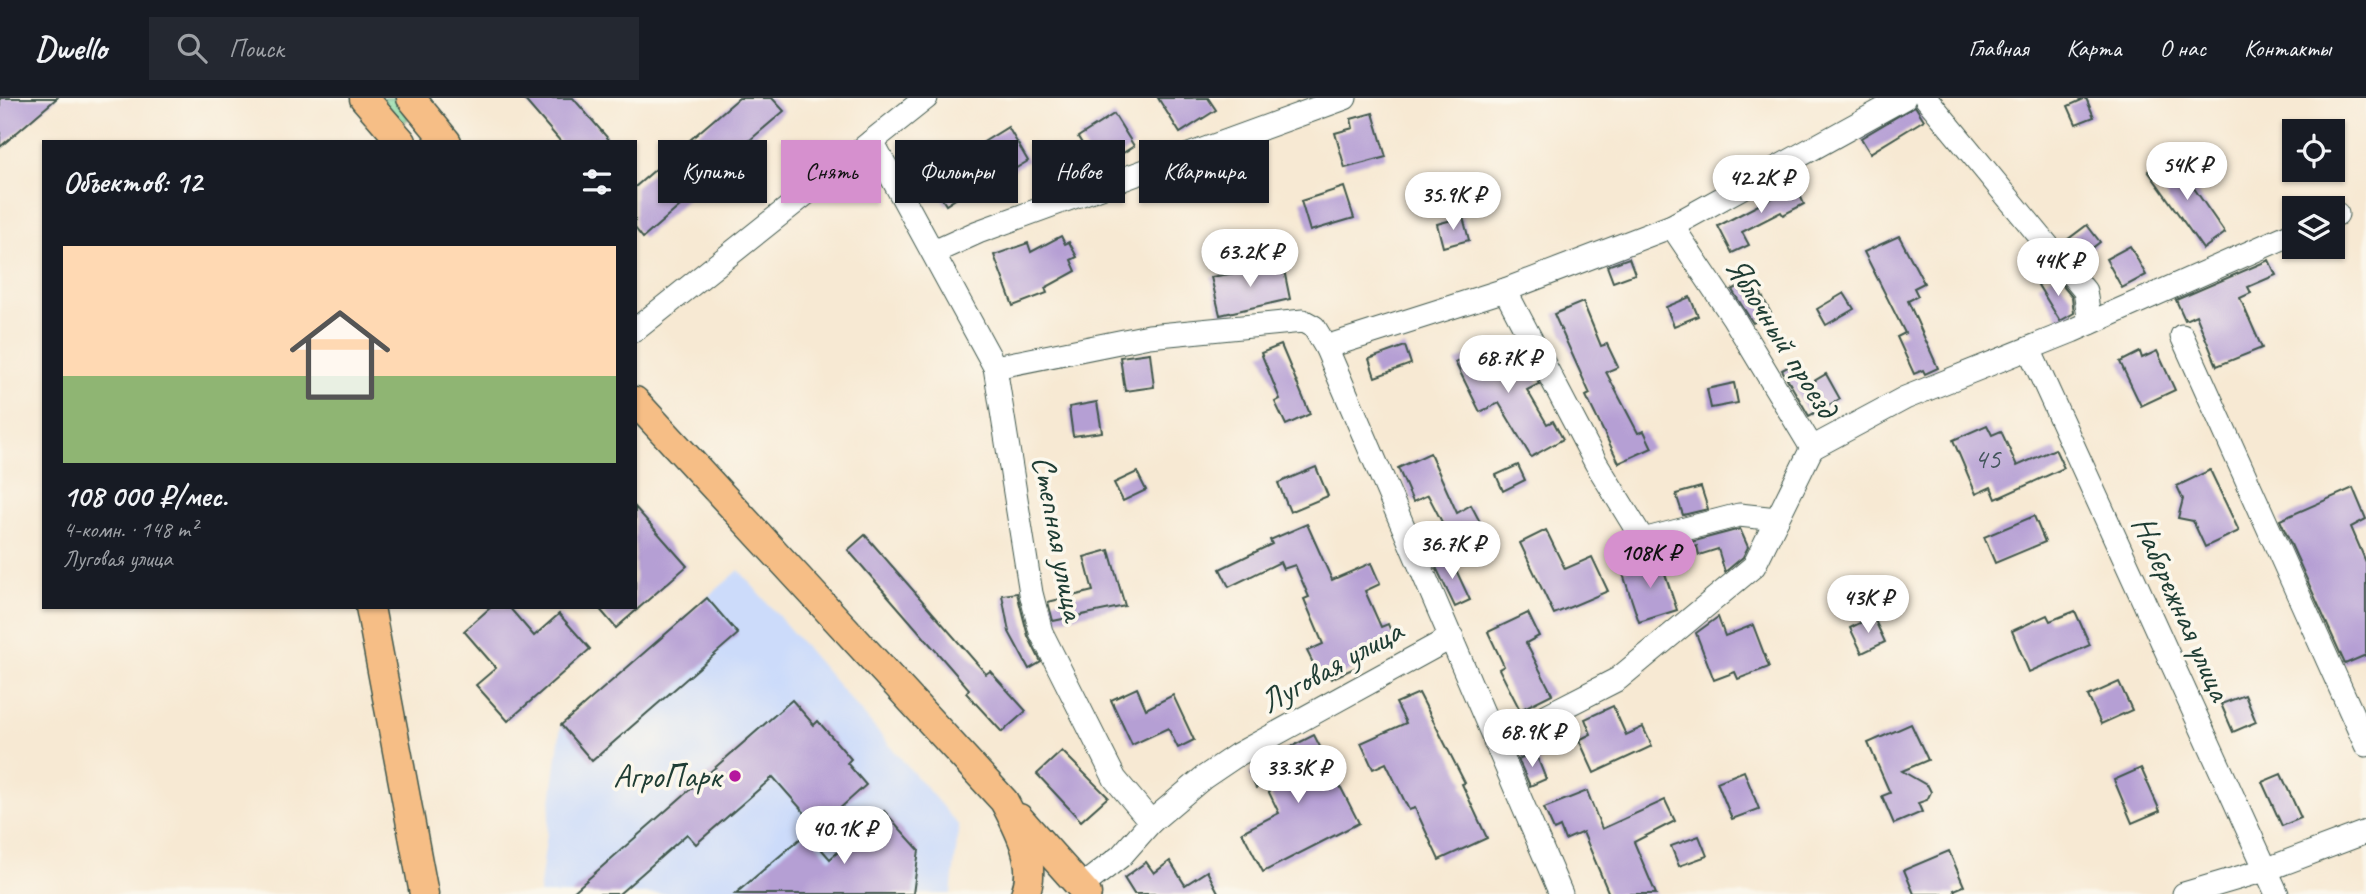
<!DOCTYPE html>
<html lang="ru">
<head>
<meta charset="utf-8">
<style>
  body { margin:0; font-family:Caveat,sans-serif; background:#242831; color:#f1f3f6; height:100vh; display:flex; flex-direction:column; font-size:26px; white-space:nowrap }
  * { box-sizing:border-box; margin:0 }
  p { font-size:23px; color:#9ea1a6 }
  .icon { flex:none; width:38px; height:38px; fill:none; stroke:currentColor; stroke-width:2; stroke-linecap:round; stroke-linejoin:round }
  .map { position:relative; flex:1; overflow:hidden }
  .sheet { position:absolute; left:42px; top:42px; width:595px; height:469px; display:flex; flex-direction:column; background:#171b24; border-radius:0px; box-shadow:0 2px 5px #0004 }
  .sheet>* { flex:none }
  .top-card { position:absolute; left:658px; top:42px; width:665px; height:63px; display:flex; gap:14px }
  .fabs { position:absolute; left:2282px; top:21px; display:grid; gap:14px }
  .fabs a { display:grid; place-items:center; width:63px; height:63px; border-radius:0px; background:#171b24; box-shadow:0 2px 5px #0004; font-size:35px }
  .price { position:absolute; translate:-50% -60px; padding:0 16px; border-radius:24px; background:#fff; color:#222; font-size:23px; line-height:46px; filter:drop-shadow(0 2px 4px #0008) }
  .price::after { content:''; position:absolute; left:50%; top:42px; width:21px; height:16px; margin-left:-10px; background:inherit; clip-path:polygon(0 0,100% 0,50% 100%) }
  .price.on { background:#d690ce; color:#111 }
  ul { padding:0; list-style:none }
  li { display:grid; align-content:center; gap:14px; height:371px; padding:0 21px }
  li span { display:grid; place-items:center; height:217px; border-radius:0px; color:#555 }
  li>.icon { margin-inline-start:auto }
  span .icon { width:126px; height:126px; fill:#fffc; stroke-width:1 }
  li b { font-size:30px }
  h2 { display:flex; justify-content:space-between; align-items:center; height:84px; padding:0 21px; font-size:30px }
  .tag { padding:0 24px; border-radius:0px; background:#171b24; box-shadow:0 2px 5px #0004; font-size:24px; line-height:63px }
  .tag.on { background:#d690ce; color:#111 }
  header { display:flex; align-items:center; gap:42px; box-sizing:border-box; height:98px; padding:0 35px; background:#171b24; border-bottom:2px solid #363941 }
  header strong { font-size:33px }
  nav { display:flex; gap:38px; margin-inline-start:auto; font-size:24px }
  .search { width:490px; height:63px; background:#242831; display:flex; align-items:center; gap:18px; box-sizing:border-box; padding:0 24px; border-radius:0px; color:#9ea1a6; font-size:26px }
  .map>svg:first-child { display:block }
  .built { fill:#ccdbfa }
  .green { fill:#7bd59b; stroke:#4d8968; stroke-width:2 }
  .building { fill:#b59fd4 }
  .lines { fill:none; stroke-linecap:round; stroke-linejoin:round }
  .minor-casing { stroke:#3f574c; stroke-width:25 }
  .major-casing { stroke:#3f574c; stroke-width:31 }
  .minor { stroke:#fff; stroke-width:23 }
  .major { stroke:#f6be86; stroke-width:28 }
  .poi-dot { fill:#b5179e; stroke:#fbf7ec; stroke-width:2.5 }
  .labels { text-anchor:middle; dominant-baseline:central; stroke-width:7; stroke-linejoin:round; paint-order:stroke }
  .number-label { font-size:30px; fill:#44565c }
  .street-label { font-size:33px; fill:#1f3d34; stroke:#fbf7ec }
  .poi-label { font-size:33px; fill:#1f3d34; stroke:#fbf7ec; text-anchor:end }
</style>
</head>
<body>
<header>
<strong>Dwello</strong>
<div class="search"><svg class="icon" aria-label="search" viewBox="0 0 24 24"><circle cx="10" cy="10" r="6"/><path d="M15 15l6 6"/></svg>Поиск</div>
<nav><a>Главная</a><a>Карта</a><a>О нас</a><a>Контакты</a></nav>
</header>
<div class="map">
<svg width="2366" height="796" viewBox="0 0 2366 796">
  <rect width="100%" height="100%" fill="#fbf7ec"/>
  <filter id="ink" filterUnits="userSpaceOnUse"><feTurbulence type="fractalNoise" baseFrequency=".0143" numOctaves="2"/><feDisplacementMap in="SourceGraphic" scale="14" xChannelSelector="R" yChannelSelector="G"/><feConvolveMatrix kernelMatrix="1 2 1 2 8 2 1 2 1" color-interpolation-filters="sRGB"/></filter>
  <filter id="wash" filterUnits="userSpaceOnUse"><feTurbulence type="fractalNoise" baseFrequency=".00686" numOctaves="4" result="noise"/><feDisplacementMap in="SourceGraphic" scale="28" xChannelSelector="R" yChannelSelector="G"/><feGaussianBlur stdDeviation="1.57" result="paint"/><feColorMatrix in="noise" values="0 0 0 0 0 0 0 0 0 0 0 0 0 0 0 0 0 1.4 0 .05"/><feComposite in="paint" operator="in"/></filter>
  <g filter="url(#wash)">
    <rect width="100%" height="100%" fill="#f7e9d3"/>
    <polygon class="built" points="739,472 959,728 951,796 539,796 561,627"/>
    <polygon class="green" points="378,0 398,0 409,20 403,25"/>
    <g id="blocks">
      <g class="building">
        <polygon points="0,0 57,0 0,49"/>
        <polygon points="523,0 573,0 611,44 561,44"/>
        <polygon points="739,0 772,0 784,13 750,42 753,45 738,58 735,55 700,85 703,88 643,140 635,130 635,89"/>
        <polygon points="1158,0 1208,0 1216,12 1180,35"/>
        <polygon points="2086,0 2094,19 2076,26 2068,8"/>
        <polygon points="1915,8 1924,22 1870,55 1861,40"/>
        <polygon points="1373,15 1386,59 1345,70 1335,35 1353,30 1351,21"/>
        <polygon points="1114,16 1134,48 1098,71 1078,39"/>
        <polygon points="1008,29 1028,63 1003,78 982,45"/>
        <polygon points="2171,57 2225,135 2203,151 2148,73"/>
        <polygon points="951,58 971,91 946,107 925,74"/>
        <polygon points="1234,63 1243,83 1218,94 1209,73"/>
        <polygon points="1793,82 1804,106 1783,117 1781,114 1742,134 1749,147 1732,155 1718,128 1774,99 1771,93"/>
        <polygon points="1344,89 1354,120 1310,133 1301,103"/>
        <polygon points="1463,119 1469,142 1443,149 1437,126"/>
        <polygon points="2087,127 2100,144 2077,162 2063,145"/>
        <polygon points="1061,138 1065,146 1069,144 1077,159 1071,162 1076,173 1045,190 1047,195 1013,208 994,157 1028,145 1031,154"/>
        <polygon points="1899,138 1924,185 1914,190 1918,198 1908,203 1938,270 1925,276 1923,272 1914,276 1897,239 1905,235 1864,154"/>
        <polygon points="2130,148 2146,177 2122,190 2106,161"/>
        <polygon points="1629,160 1635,176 1613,184 1607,168"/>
        <polygon points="2269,162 2276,177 2248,189 2251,195 2240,200 2262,250 2217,268 2196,217 2185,222 2176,202"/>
        <polygon points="1283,167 1290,201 1220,217 1211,179"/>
        <polygon points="2054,177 2072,199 2074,215 2060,223 2038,187"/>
        <polygon points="1753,181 1771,215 1753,225 1732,192"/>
        <polygon points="1844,195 1854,211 1826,227 1817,211"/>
        <polygon points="1690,199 1698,218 1674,228 1666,209"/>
        <polygon points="1583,204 1601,248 1607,246 1618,269 1606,274 1638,335 1644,333 1652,350 1619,365 1586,298 1590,296 1554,216"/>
        <polygon points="1497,243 1510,269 1526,261 1539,286 1527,292 1547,326 1553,323 1563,341 1531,359 1499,305 1480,314 1455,264"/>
        <polygon points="1281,247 1310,316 1286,327 1275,304 1280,301 1261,255"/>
        <polygon points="1405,248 1411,266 1375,279 1369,261"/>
        <polygon points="2157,253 2175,292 2141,308 2120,264 2140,254 2142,260"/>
        <polygon points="1150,255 1154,289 1125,293 1120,259"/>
        <polygon points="1797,264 1809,286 1826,276 1840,301 1809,318 1782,272"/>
        <polygon points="1734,285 1738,305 1711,310 1707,291"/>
        <polygon points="1097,304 1102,334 1073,338 1069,309"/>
        <polygon points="1987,327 1992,337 2001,333 2017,368 2055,351 2064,370 1996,401 1991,389 1976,396 1953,342"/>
        <polygon points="1430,355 1457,415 1471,407 1490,443 1460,459 1428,397 1413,404 1398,370"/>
        <polygon points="1518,367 1525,382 1503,393 1496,377"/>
        <polygon points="1316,369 1328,398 1290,414 1278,385"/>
        <polygon points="2210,372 2239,433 2205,449 2193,423 2178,420 2183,401 2177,388"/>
        <polygon points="1137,374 1146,392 1123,403 1114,385"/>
        <polygon points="1701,389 1708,411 1683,417 1676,396"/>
        <polygon points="2353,390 2366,421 2351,429 2366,464 2366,557 2345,566 2280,422"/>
        <polygon points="635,409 687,468 616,530 598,509 635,509"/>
        <polygon points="2034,418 2045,444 1995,465 1984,439"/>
        <polygon points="1307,426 1332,482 1371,465 1380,486 1365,493 1381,529 1388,526 1394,541 1358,558 1361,567 1331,581 1326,571 1318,575 1307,553 1323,546 1304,501 1309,499 1295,467 1283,471 1280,464 1229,489 1220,471 1272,446 1270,442"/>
        <polygon points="1740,431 1748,449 1743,459 1725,474 1718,451 1699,457 1697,448 1693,449 1691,444"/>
        <polygon points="1546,432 1565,471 1592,459 1608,493 1554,516 1520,445"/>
        <polygon points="865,437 986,576 990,573 1026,613 1002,634 966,595 969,591 848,452"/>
        <polygon points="1109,452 1125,508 1053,523 1048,504 1093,493 1084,459"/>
        <polygon points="1449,457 1470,502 1455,509 1434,465"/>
        <polygon points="1660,461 1677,512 1639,524 1622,473"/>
        <polygon points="1017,495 1028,538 1041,564 1029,571 1009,534 1002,497"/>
        <polygon points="707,500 738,536 592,663 561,627"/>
        <polygon points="491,509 509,509 534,538 559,516 590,551 508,623 476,587 496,570 464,533"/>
        <polygon points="2075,513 2090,547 2029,574 2012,533 2047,517 2050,523"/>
        <polygon points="1528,515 1539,538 1526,545 1552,596 1520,612 1499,571 1504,568 1488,534"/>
        <polygon points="1873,518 1885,544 1862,555 1850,530"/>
        <polygon points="1718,519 1725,538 1753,527 1769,569 1738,581 1735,574 1714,582 1696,535"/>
        <polygon points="2119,584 2132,612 2101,626 2088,598"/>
        <polygon points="1137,590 1146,611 1173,597 1194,642 1178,650 1168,630 1132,647 1111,602"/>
        <polygon points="1419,595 1465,685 1462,686 1487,740 1439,762 1415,710 1409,712 1386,665 1373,671 1361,645 1406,625 1396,605"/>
        <polygon points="2245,597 2256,624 2233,634 2221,606"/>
        <polygon points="792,602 814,627 818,623 851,661 847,665 866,687 818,730 773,679 696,746 687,736 619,796 571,796"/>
        <polygon points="1613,608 1626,637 1643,629 1652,648 1594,675 1579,642 1591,636 1585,621"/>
        <polygon points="1911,626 1928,662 1902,673 1928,688 1931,694 1927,702 1918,705 1922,714 1894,726 1882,698 1890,695 1868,645"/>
        <polygon points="1314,637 1359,725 1263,774 1242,734 1279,715 1265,686 1256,690 1249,675 1267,666 1265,662"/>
        <polygon points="1062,653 1108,699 1081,723 1037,676"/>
        <polygon points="1535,654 1546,681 1530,688 1518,661"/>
        <polygon points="2141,670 2160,713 2132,725 2114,682"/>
        <polygon points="1744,673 1759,711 1732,721 1717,684"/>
        <polygon points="2281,676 2301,720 2282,728 2262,684"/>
        <polygon points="1587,693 1602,731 1665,702 1675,723 1634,744 1656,796 1609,796 1583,734 1565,742 1560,729 1554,732 1544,710"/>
        <polygon points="884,713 919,752 913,796 735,796 807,735 830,761"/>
        <polygon points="1699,738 1707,758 1679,768 1671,748"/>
        <polygon points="1949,753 1964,788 1954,792 1956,796 1914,796 1904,772"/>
        <polygon points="1170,763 1185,787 1207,773 1219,796 1134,796 1124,780 1146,764 1154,775"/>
      </g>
    </g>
  </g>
  <g filter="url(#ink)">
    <use href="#blocks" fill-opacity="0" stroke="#3f574c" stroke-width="2"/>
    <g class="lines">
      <defs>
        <g id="minor">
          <polyline points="1926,0 2085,193 2090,225"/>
          <polyline points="872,43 995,269 1031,495 1041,534 1115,681 1151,724"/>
          <polyline points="2333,118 2337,116"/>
          <polyline points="1672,128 1733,219 1812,350"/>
          <polyline points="934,154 978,134 1345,0"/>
          <polyline points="1505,192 1596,365 1643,442 1739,417 1777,421"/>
          <polyline points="635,232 926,0"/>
          <polyline points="2182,238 2366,647"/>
          <polyline points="1326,249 1561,796"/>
          <polyline points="2029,251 2277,796"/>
          <polyline points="995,269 1149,238 1303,223 1314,229 1326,249 1505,192 1672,128 1904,0"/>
          <polyline points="1812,350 1905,300 2072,233 2294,135"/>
          <polyline points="1495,644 1618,581 1754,468 1812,350"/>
          <polyline points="1082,788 1121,758 1151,724 1203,680 1237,657 1452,539"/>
          <polyline points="2184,796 2265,772 2366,734"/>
        </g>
        <g id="major">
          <polyline points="364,0 402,44"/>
          <polyline points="411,0 447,44"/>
          <path d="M 635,303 L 1004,703 C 1018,730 1038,765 1025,796"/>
          <polyline points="370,509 424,796"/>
          <polyline points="1019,720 1087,796"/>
        </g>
      </defs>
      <use href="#minor" class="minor-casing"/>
      <use href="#major" class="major-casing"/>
      <use href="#minor" class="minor"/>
      <use href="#major" class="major"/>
    </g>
  </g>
  <circle class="poi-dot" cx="735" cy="678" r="7"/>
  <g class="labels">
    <g class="number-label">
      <text x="1987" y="360">45</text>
    </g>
    <g class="street-label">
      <text transform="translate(1782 239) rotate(58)">Яблочный проезд</text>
      <text transform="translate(1059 440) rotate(79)">Степная улица</text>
      <text transform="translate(2182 510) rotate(66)">Набережная улица</text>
      <text transform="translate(1331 568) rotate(-29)">Луговая улица</text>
    </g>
    <g class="poi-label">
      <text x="721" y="678">АгроПарк</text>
    </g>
  </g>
</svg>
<div class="fabs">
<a><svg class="icon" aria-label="locate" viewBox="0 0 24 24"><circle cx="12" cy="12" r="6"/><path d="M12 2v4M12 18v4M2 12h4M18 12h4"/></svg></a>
<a><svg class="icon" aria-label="layers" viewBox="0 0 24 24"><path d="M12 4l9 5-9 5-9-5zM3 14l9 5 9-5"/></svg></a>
</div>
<b class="price" style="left:2187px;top:104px">54K ₽</b>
<b class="price" style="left:1761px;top:117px">42.2K ₽</b>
<b class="price" style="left:1453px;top:134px">35.9K ₽</b>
<b class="price" style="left:1250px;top:191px">63.2K ₽</b>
<b class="price" style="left:2058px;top:200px">44K ₽</b>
<b class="price" style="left:1508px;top:297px">68.7K ₽</b>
<b class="price" style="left:1452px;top:483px">36.7K ₽</b>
<b class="price on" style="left:1650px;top:492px">108K ₽</b>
<b class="price" style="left:1868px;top:537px">43K ₽</b>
<b class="price" style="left:1532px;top:671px">68.9K ₽</b>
<b class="price" style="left:1298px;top:707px">33.3K ₽</b>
<b class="price" style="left:844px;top:768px">40.1K ₽</b>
<div class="top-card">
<a class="tag">Купить</a>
<a class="tag on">Снять</a>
<a class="tag">Фильтры</a>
<a class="tag">Новое</a>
<a class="tag">Квартира</a>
</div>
<section class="sheet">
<h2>Объектов: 12<svg class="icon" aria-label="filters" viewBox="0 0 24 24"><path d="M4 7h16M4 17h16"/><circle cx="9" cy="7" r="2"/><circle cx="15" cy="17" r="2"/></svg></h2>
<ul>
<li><span style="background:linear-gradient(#ffd9b3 60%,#8fb573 0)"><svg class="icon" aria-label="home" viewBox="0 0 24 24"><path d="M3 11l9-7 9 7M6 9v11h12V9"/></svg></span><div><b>108 000 ₽/мес.</b><p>4-комн. · 148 m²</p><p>Луговая улица</p></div></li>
</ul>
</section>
</div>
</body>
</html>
